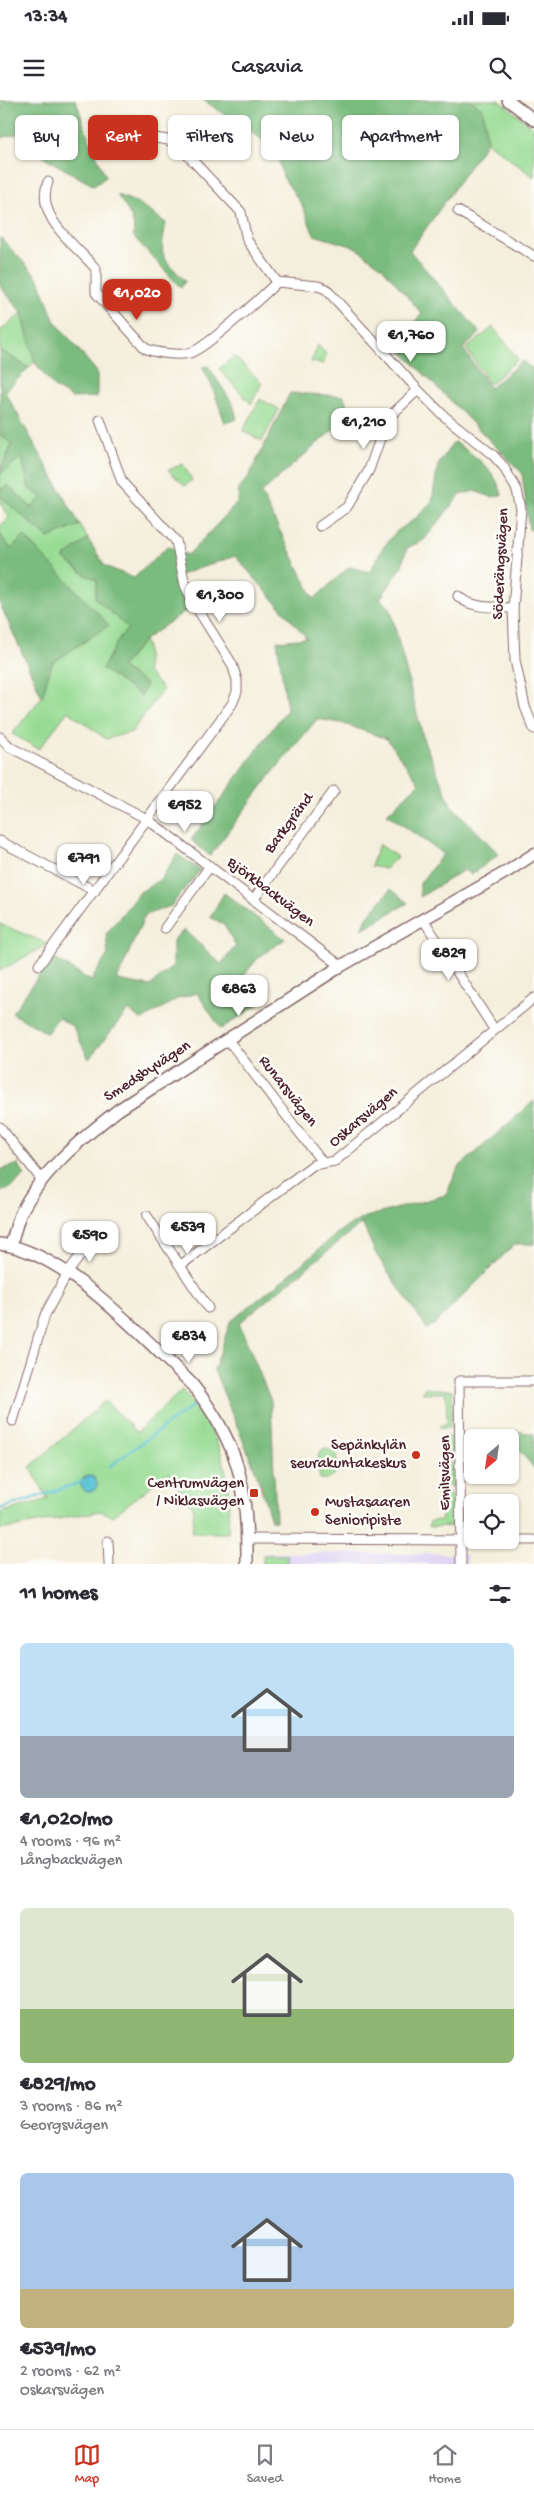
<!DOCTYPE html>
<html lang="en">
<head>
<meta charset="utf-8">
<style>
  body { margin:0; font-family:"Gochi Hand",sans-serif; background:#f2f2f3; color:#2b2b33; height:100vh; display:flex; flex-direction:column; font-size:19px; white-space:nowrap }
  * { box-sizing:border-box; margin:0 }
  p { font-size:16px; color:#7c7c81 }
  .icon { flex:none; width:28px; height:28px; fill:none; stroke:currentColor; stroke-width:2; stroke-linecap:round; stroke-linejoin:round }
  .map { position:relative; height:1464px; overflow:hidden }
  .details { display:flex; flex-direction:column; background:#fff; flex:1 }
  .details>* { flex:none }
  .banner { position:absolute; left:15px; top:15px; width:505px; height:45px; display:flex; gap:10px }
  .needle { width:32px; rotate:209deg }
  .controls { position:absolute; left:464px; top:1329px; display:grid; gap:10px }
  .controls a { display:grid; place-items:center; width:55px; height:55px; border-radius:8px; background:#fff; box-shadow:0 1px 4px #0004; font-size:25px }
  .price { position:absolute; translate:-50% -42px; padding:0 11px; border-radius:10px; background:#fff; color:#222; font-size:16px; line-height:32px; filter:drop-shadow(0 1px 2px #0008) }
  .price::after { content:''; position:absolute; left:50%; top:30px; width:15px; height:11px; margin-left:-8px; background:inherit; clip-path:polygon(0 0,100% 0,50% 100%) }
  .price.on { background:#c8321e; color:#fff }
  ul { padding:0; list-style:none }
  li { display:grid; align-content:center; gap:10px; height:265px; padding:0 20px }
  li span { display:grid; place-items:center; height:155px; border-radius:8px; color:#555 }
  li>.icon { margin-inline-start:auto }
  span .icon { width:90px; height:90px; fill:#fffc; stroke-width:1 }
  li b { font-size:21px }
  h2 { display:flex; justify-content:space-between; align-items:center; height:60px; padding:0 20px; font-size:21px }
  .pill { padding:0 18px; border-radius:8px; background:#fff; box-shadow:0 1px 4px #0004; font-size:18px; line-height:45px }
  .pill.on { background:#c8321e; color:#fff }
  .status { display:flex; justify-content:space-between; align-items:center; height:35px; padding:0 25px; background:#fff; direction:ltr }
  .status svg { height:14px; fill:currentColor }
  header { display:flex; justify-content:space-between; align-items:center; height:65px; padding:0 20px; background:#fff; font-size:22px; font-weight:600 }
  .tab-bar { display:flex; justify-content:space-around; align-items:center; height:70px; border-top:1px solid #e1e1e2; background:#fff; font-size:14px; color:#7c7c81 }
  .tab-bar a { display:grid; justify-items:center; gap:2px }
  .tab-bar .on { color:#c8321e }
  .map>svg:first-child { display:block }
  .built { fill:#dfd5f5 }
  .green { fill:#98dc94; stroke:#717e60 }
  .forest { fill:#7abc7e; stroke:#626e54 }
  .water { fill:#5cc3d8; stroke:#537182 }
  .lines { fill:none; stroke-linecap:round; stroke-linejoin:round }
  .stream { stroke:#5cc3d8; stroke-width:2.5 }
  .minor-casing { stroke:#866869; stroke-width:11 }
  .major-casing { stroke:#866869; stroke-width:14 }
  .minor { stroke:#fff; stroke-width:9 }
  .major { stroke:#fff; stroke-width:11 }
  .poi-dot { fill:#c8321e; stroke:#fdfcf7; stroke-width:2 }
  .labels { text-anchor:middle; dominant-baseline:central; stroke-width:5; stroke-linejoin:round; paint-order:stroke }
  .street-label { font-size:16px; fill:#4a1f2b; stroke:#fdfcf7 }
  .poi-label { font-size:16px; fill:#4a1f2b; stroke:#fdfcf7; text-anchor:end }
</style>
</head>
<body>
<div class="status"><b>13:34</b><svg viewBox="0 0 49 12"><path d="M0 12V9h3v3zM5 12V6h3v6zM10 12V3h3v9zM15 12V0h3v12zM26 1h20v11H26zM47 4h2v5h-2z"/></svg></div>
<header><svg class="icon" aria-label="menu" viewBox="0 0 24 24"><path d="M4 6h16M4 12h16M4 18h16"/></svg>Casavia<svg class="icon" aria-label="search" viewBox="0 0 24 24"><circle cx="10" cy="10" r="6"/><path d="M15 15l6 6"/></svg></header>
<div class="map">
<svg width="534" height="1464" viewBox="0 0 534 1464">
  <rect width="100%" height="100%" fill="#fdfcf7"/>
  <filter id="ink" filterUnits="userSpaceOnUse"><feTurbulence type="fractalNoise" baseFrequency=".02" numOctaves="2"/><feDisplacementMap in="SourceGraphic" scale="10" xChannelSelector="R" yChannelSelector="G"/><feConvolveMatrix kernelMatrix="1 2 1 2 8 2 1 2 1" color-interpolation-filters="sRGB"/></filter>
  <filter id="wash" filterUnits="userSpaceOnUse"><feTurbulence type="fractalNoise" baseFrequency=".0096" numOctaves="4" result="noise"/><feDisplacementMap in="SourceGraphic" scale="20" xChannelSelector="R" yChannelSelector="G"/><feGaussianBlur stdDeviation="1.12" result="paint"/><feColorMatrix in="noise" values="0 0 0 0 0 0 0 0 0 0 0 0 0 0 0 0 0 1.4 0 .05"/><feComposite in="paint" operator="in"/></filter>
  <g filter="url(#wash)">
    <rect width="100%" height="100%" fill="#f4efdc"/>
    <polygon class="built" points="265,1453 467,1454 467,1464 265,1464"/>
    <g class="green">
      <polygon points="470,0 499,0 534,28 534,77 487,42 483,9"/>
      <polygon points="22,213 35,261 29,268 0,250 0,231"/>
      <polygon points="493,227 518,259 490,284 466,249"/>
      <polygon points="318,245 326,254 324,264 311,262"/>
      <polygon points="234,256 262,283 251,304 219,269"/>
      <polygon points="260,299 279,309 262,341 243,331"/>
      <polygon points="0,334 12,344 0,370"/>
      <polygon points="22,356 29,389 44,397 31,408 8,385 0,390 0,374"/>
      <polygon points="183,364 192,380 185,386 168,370"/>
      <polygon points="0,396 48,438 80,425 88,439 63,458 86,475 97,480 95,498 129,528 120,537 103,569 146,584 121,568 144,540 147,548 147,572 163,589 132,632 106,639 68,611 39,649 12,634 41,598 52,563 109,525 24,437 11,449 0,434 0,426 9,417 0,403"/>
      <polygon points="379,744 397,757 385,769 371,766"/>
      <polygon points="0,824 48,844 0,871"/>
      <polygon points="424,1288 452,1290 451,1328 440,1328 440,1325 447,1325 446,1293 422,1293"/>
      <path d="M 182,1290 C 223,1338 232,1371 228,1433 L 192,1433 L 194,1409 L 168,1373 L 113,1416 L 100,1411 L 0,1430 L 0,1413 L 48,1399 L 30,1367 L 105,1301 L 137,1332 Z"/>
      <polygon points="445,1336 452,1337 453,1388 438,1380 439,1367 446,1366 445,1344 438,1343"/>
      <path d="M 326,1349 L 335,1352 C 339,1366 339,1381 320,1379 L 317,1361 L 320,1351 Z"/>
      <polygon points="436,1387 452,1396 452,1426 429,1427 430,1421 442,1420 442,1397 435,1393"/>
      <rect x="263" y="1455" width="24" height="9"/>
    </g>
    <g class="forest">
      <polygon points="0,0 76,0 87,34 106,77 94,86 45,58 17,34 0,38 0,7 3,8"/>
      <polygon points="203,0 470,0 483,9 487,42 410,151 480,233 463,249 490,288 522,261 534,270 534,430 529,430 522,373 393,243 422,214 382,167 355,147 314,135 302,105 283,77 276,49"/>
      <path d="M 117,95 L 138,103 L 166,123 C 159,159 161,155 185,181 L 181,188 L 133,136 C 137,120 125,107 117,95 Z"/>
      <polygon points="0,137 39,179 54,220 97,272 97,297 72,298 54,287 35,263 22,213 0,186"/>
      <polygon points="0,250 29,268 5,292 80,425 48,438 0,396 0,390 8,385 31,407 43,397 29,389 22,357 0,374 12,344 0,334"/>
      <polygon points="208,266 233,304 237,319 225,323 212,286 202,267"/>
      <path d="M 290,293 L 344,296 L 350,315 L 261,393 L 314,499 L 349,467 L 370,472 L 382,449 L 396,432 L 416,418 L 432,401 L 438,365 L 452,344 L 455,342 C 475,356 496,370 502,395 L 492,397 L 474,391 L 460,395 L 424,440 L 407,448 L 401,468 L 380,499 L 390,508 L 424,641 L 451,705 L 499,754 L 471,775 L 464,770 L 420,797 L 420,783 L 443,754 L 387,714 L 419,683 L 387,639 L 341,623 L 317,619 L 266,681 L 210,756 L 191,740 L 287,609 L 277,541 L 307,538 L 235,456 L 177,476 L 190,508 L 144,540 L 121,567 L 146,584 L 141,596 L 102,569 L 120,537 L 128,528 L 95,498 L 97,480 L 86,475 L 63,458 L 88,439 L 105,466 L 134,478 L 168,446 L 188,455 L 238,402 L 239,388 L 248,378 Z"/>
      <polygon points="0,434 11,449 24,436 109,525 52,563 42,597 0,504"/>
      <polygon points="177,754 200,770 171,806 145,815 117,880 150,886 173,866 173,840 184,830 221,864 236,846 224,825 210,817 224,793 285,839 258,858 242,878 260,903 221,929 197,893 177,899 142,920 128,910 89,959 73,927 58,917 47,933 12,913 52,857 91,881 108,854 106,834 140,792 161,779"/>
      <polygon points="391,789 408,803 362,829 367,817"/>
      <polygon points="534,1001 534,1144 515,1144 435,1224 427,1229 376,1154 362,1123 239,1223 271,1301 276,1421 271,1420 256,1372 214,1270 230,1222 295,1170 341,1130 366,1117 446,1095 458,1068"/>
      <polygon points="18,1064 25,1076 9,1089 0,1092 0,1070"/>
      <polygon points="516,1331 534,1334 534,1368 518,1349 514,1334"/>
    </g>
    <circle class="water" cx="89" cy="1384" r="8"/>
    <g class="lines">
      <g class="stream">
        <polyline points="110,1366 194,1305"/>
        <polyline points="0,1409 82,1382"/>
      </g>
    </g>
  </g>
  <g filter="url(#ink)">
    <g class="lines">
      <defs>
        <g id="minor">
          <polyline points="108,31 168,40 178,45 241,112 247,140 277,182 318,186 326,189 418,290 444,316 493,355 503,366 517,390 521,409 513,508 515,560 525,607 534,629"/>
          <path d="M 48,82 C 34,117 76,145 96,169 L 96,193 L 145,248 C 153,253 180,256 190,253 C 206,248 263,196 277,182"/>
          <polyline points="458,111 534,156"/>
          <polyline points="320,426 347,407 369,370 387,319 418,290"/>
          <path d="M 458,496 C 471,509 495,507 513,508"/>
          <polyline points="0,637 10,647 147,719 341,866"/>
          <polyline points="0,741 95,791"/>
          <polyline points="253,800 334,691"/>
          <polyline points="423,819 494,929"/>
          <polyline points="165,828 210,766"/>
          <polyline points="39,865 232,604 237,592 237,580 232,564 193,502 185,485 176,441 122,382 100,320"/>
          <polyline points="228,940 323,1063"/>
          <polyline points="0,1027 42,1080"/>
          <polyline points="147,1116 208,1208"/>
          <polyline points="181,1165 313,1065 335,1061 534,898"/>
          <polyline points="13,1321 45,1215 68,1172 92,1140"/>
          <polyline points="247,1439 472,1440"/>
          <polyline points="510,1440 534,1440"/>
          <polyline points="108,1441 109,1464"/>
          <polyline points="461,1464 459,1281 534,1281"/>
        </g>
        <g id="major">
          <polyline points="508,0 534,20"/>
          <path d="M 0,1144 C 68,1153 142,1237 191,1283 C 240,1344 248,1388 247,1464"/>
          <path d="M 11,1145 C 14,1135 16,1125 20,1115 C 40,1072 81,1039 118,1010 L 341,866 L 508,771 L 534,754"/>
        </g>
      </defs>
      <use href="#minor" class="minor-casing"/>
      <use href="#major" class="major-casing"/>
      <use href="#minor" class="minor"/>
      <use href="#major" class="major"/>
    </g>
  </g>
  <g class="poi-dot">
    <circle cx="416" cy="1355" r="5"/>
    <rect x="249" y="1388" width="10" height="10" rx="2.5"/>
    <circle cx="315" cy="1412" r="5"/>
  </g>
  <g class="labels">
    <g class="street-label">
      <text transform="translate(502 464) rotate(-87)">Söderängsvägen</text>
      <text transform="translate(290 724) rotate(-53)">Barkgränd</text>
      <text transform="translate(270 793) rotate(37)">Björkbackvägen</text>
      <text transform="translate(148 972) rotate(-33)">Smedsbyvägen</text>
      <text transform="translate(287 992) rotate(52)">Runarsvägen</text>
      <text transform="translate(364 1018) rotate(-40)">Oskarsvägen</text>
      <text transform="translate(446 1373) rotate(-90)">Emilsvägen</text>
    </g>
    <g class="poi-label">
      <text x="406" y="1346">Sepänkylän<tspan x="406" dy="18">seurakuntakeskus</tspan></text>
      <text x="244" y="1384">Centrumvägen<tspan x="244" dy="18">/ Niklasvägen</tspan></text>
      <text x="325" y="1403" text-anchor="start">Mustasaaren<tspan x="325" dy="18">Senioripiste</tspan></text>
    </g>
  </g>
</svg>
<div class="controls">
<a><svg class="needle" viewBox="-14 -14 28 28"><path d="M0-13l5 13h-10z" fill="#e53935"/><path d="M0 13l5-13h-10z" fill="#7c7c81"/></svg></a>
<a><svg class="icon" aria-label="locate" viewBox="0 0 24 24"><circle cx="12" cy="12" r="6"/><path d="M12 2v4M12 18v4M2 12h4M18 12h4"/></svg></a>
</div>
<b class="price on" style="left:137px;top:221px">€1,020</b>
<b class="price" style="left:411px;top:263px">€1,760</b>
<b class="price" style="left:364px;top:350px">€1,210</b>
<b class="price" style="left:220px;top:523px">€1,300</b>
<b class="price" style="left:185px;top:733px">€952</b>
<b class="price" style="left:84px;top:786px">€791</b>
<b class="price" style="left:449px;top:881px">€829</b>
<b class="price" style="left:239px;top:917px">€863</b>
<b class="price" style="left:188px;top:1155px">€539</b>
<b class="price" style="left:90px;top:1163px">€590</b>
<b class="price" style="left:189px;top:1264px">€834</b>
<div class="banner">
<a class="pill">Buy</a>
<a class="pill on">Rent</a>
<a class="pill">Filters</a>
<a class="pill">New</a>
<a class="pill">Apartment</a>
</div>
</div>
<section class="details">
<h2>11 homes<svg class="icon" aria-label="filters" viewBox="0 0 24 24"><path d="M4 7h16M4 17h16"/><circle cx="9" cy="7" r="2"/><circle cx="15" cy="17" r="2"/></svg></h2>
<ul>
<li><span style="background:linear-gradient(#bfe0f5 60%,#9aa5b1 0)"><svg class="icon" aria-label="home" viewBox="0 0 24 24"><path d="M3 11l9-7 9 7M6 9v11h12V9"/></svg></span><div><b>€1,020/mo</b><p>4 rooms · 96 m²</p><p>Långbackvägen</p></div></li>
<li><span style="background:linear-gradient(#dfe7d0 65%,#8fb573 0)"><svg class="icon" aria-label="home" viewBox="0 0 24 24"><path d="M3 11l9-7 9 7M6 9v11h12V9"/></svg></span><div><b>€829/mo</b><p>3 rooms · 86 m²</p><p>Georgsvägen</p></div></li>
<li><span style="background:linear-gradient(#a9c7e8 75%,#c2b280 0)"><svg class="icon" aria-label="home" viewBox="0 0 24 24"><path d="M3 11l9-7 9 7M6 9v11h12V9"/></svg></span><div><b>€539/mo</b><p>2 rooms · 62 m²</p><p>Oskarsvägen</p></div></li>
</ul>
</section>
<nav class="tab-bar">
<a class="on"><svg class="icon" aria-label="map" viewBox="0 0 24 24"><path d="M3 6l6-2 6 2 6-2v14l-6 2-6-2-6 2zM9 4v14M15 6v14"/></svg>Map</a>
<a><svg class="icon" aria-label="saved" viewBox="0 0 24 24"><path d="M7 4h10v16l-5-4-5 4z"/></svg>Saved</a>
<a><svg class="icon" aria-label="home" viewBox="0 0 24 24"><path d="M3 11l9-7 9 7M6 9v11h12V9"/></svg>Home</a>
</nav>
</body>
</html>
